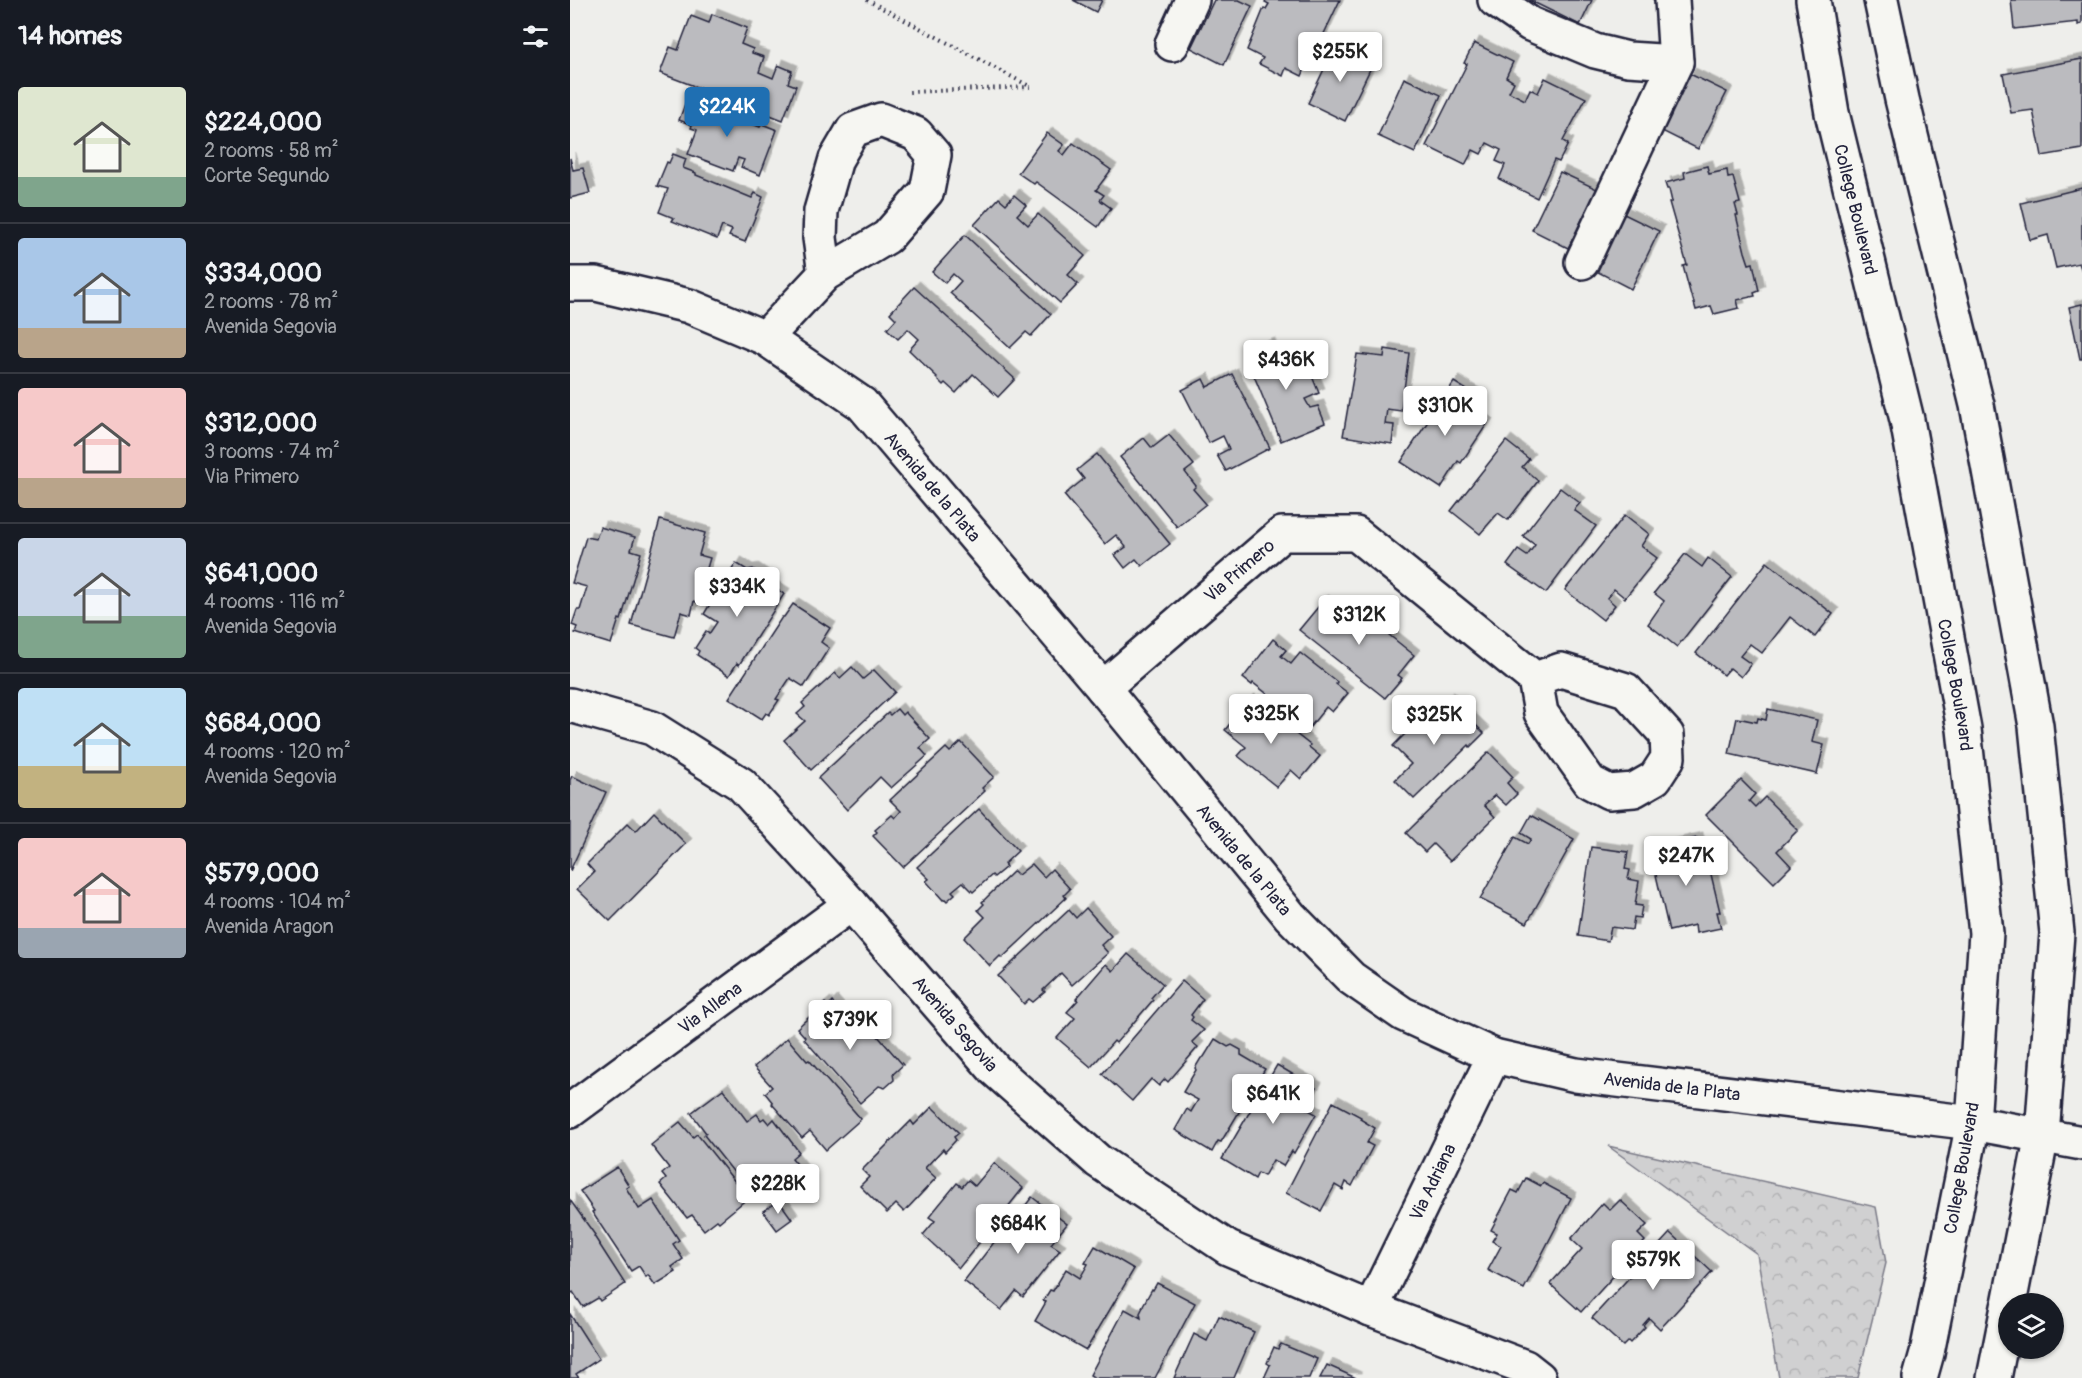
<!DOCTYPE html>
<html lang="en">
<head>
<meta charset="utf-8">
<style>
  body { margin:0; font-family:Pangolin,sans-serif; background:#242831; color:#f1f3f6; height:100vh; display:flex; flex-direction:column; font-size:22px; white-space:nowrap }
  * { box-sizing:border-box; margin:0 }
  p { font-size:20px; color:#9ea1a6 }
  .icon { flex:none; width:33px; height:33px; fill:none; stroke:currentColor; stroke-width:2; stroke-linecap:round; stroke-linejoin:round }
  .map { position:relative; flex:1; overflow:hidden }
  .drawer { display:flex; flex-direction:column; background:#171b24; width:570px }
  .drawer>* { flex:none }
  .fabs { position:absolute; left:1428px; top:1293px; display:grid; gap:12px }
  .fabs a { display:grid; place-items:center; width:66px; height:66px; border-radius:50%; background:#171b24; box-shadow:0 2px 4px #0004; font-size:30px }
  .price { position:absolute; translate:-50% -51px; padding:0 14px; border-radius:6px; background:#fff; color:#222; font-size:20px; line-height:39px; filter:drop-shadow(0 2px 3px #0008) }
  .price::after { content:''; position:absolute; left:50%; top:36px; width:18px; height:14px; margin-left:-9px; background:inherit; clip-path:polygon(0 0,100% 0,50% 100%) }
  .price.active { background:#1f6fb2; color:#fff }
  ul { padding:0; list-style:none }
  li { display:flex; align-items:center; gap:18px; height:150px; padding:0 18px }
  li+li { border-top:2px solid #363941 }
  li span { display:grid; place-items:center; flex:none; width:168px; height:120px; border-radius:6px; color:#555 }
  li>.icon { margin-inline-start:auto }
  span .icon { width:72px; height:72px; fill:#fffc; stroke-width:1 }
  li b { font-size:26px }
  h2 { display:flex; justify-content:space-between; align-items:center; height:72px; padding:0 18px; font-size:26px }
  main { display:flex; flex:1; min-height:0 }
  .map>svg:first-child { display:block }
  .forest { fill:url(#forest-crowns); stroke:#797986; stroke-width:1.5 }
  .building { fill:#bbbbbf; stroke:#22223b; stroke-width:1.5; filter:url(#shadow) }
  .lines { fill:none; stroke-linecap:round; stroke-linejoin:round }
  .minor-casing { stroke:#22223b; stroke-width:38 }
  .tertiary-casing { stroke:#22223b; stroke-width:38 }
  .primary-casing { stroke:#22223b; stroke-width:38 }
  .path { stroke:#22223b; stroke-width:4; stroke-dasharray:1.5 4.5; stroke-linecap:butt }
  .minor { stroke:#f6f6f2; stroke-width:33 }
  .tertiary { stroke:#f6f6f2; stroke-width:33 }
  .primary { stroke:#f6f6f2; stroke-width:33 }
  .labels { text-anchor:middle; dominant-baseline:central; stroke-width:4.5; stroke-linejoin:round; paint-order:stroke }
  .street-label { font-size:18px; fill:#22223b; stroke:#f6f6f2 }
</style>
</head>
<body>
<main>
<section class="drawer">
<h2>14 homes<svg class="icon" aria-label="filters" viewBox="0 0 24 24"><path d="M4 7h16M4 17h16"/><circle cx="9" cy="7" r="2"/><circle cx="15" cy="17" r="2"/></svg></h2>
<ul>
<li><span style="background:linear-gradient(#dfe7d0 75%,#7fa58c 0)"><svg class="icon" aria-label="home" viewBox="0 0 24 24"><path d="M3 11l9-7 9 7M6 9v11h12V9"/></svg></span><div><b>$224,000</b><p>2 rooms · 58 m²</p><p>Corte Segundo</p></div></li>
<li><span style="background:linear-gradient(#a9c7e8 75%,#b9a48a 0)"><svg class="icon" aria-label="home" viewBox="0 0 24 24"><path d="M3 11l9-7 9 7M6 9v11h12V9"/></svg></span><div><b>$334,000</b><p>2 rooms · 78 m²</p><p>Avenida Segovia</p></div></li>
<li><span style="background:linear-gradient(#f6c9c9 75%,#b9a48a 0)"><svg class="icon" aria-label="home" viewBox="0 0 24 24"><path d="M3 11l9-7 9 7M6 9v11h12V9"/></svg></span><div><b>$312,000</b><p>3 rooms · 74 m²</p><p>Via Primero</p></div></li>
<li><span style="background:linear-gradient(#c9d6e8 65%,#7fa58c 0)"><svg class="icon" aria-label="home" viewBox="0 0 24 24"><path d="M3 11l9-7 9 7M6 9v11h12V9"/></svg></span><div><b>$641,000</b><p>4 rooms · 116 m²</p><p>Avenida Segovia</p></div></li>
<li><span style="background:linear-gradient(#bfe0f5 65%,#c2b280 0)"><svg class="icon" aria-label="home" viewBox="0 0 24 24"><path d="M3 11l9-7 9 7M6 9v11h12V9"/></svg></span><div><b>$684,000</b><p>4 rooms · 120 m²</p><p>Avenida Segovia</p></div></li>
<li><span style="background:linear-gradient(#f6c9c9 75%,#9aa5b1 0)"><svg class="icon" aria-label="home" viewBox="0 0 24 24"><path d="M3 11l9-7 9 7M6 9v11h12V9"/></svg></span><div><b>$579,000</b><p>4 rooms · 104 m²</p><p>Avenida Aragon</p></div></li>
</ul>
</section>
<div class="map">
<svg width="1512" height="1378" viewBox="0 0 1512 1378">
  <defs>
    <pattern id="forest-crowns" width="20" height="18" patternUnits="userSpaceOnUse" patternTransform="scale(1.5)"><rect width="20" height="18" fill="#d0d0d1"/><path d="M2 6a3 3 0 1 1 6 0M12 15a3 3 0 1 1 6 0" fill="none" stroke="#b2b2b4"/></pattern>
    <filter id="shadow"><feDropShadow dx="5.5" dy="-5.5" stdDeviation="0" flood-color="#0004"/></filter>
  </defs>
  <rect width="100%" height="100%" fill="#eeeeeb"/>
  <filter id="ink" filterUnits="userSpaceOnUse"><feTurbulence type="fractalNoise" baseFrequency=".0167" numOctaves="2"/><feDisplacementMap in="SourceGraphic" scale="12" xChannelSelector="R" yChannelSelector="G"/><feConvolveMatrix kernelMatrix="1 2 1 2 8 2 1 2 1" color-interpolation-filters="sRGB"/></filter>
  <g filter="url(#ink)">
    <polygon class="forest" points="1038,1146 1306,1207 1316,1263 1288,1378 1209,1378 1187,1254"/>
    <g class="building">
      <polygon points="503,0 532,0 526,12"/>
      <polygon points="644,0 669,0 682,6 654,65 621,48"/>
      <polygon points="696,0 770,0 741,61 739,60 732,76 716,68 713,76 689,64 693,58 677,50 694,8 696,9 699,4 695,2"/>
      <polygon points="959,0 1022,0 1010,25"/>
      <polygon points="1441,0 1512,0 1512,24 1508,25 1508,22 1444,29"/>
      <polygon points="142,14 177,28 171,44 183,49 182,53 194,57 189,72 203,78 208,65 222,71 218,83 226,86 213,120 90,73 100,47 108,50 121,16 139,23"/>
      <polygon points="904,43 943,62 936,77 944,82 939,92 955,100 960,89 968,93 975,78 1016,98 993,141 998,144 989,162 984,160 967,198 929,179 935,165 926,161 931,150 917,143 911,154 903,150 895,165 856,146 897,64 894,63"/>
      <polygon points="765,46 803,63 775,121 738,103"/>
      <polygon points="1512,59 1512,149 1472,156 1463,110 1441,113 1433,74"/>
      <polygon points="1120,74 1157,92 1128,149 1092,131"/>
      <polygon points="834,78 871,95 845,153 808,136"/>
      <polygon points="118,96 131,101 130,104 190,127 192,124 207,130 190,175 171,167 174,160 168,158 163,171 118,154 127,130 121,128 122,125 109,120"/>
      <polygon points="477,133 494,145 489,151 494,155 503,143 541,170 526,190 534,195 530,200 541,208 528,227 466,182 464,184 448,173"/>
      <polygon points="103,154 116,159 113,168 126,173 126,175 182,198 185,193 193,197 175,242 159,236 162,230 152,226 147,239 102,221 104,218 89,212 98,189 87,186 97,162 99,163"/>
      <polygon points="0,158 3,170 13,168 20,193 0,198"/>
      <polygon points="1137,166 1139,174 1157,170 1158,178 1163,177 1170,203 1165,204 1168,215 1166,215 1175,252 1179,264 1183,263 1189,291 1184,293 1185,296 1167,300 1169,308 1144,314 1141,306 1126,310 1122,296 1121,296 1113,266 1117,265 1099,202 1102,202 1099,189 1097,189 1095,183 1115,178 1114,172"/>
      <polygon points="990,172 1027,189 998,248 962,230"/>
      <polygon points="1512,188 1512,271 1509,263 1486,268 1478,235 1460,240 1451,203"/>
      <polygon points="444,195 456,205 447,215 458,225 468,214 515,256 498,275 508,284 490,303 404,225 429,198 436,204"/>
      <polygon points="1054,214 1089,231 1061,289 1026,271"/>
      <polygon points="395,235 481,314 461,336 456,332 440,348 380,293 391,281 383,274 375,283 362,272"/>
      <polygon points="344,287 445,379 428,397 403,374 386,393 375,383 373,385 366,378 367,377 339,350 349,339 338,329 328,339 317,329 326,319 320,313"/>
      <polygon points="1512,304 1512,359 1510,359 1499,307"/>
      <polygon points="699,344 705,360 731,350 749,393 735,399 740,408 748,406 755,423 711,441 675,354"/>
      <polygon points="815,349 839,353 831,411 817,409 815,424 824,425 822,444 773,436 787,354 814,357"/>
      <polygon points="662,374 700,448 656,471 647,455 659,449 653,436 639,443 612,390 633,379 637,387"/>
      <polygon points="884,382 905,395 896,410 917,424 891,463 888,461 871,488 831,462"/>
      <polygon points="599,435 624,465 615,472 626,486 623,489 636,504 607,527 550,457 574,438 582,448"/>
      <polygon points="936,441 959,459 952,467 968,481 938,520 928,513 910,534 881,511"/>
      <polygon points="527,454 600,544 572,566 566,559 555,568 545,555 556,547 546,535 535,544 494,495 514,479 507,470"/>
      <polygon points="990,488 1010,503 1004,510 1026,526 976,593 937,565 948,550 957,556 965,545 953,536"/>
      <polygon points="1055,515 1079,534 1071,546 1087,558 1055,598 1044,589 1037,598 1045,605 1033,620 995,590"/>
      <polygon points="90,520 135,533 129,555 140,558 127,602 124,601 121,615 111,612 104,637 61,625"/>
      <polygon points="30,527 65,537 61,550 71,553 51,620 49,619 41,644 5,633 7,627 2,625 7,610 10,610 17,587 2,583 16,537 26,539"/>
      <polygon points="1115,554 1132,567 1138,558 1162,577 1107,647 1078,624 1094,601 1084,593"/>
      <polygon points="1197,562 1263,614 1245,637 1220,617 1192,653 1180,644 1170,656 1181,664 1171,677 1160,668 1154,675 1126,653"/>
      <polygon points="166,563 177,570 183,569 192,575 195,582 214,594 169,665 167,663 159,676 127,655 129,651 125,648 136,631 139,634 147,622 134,614 146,594 145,589 150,582 155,581"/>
      <polygon points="753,601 766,612 768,608 776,614 783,606 844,655 828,675 832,678 815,698 729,630"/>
      <polygon points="223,604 260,628 251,642 259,648 234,687 220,678 206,699 209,700 199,715 196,713 192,719 159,698 212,617 214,617"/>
      <polygon points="703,639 716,650 711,656 721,664 730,653 767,682 766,684 778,693 762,712 756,707 740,727 683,683 682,685 673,678"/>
      <polygon points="282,667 293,679 304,670 325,692 241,770 214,740 235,721 227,714 235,707 232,703 265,673 270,678"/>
      <polygon points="878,698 914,733 900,747 899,745 844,799 825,780 841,764 823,746 856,713 867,723 871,720 864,713"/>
      <polygon points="679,700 683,704 684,701 740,745 739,747 750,756 731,779 721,770 707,787 668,756 676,747 655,730"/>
      <polygon points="327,709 332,715 335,712 360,739 350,748 357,756 321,788 310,777 277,810 248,778 318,713 320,715"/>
      <polygon points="1198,709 1247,720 1242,742 1254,745 1247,774 1159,754 1167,718 1187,722 1188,718 1196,720"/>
      <polygon points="391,742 424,777 412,788 415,791 333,867 303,836 307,832 305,830 322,815 325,818 331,811 320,800 376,748 380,752"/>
      <polygon points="919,752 943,777 937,783 947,794 936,805 925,795 914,805 925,817 880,861 863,844 855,852 836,833"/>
      <polygon points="2,776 36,792 0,871 0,780"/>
      <polygon points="1171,780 1185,794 1179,801 1185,807 1195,797 1228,830 1207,851 1221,866 1204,883 1136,815"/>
      <polygon points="409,809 448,851 434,864 436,867 424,877 422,875 403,892 393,882 382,891 385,894 377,901 375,899 373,900 356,881 359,879 347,867"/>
      <polygon points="84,812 116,844 40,921 7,889 24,872 17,864 58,823 66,831"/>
      <polygon points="961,815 1004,839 957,923 910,899 945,837 958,844 961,839 951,833"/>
      <polygon points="1127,838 1132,855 1123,857 1126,869 1139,866 1150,912 1147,912 1151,928 1126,933 1125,925 1099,931 1080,849"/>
      <polygon points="1021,847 1058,852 1055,869 1060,870 1058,879 1069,881 1065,905 1072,906 1070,918 1064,917 1062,930 1041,927 1038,941 1008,936"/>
      <polygon points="462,864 474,877 482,869 500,889 494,895 496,898 432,958 430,956 420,966 394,938 415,917 408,910 414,904 412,902 444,871 448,875"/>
      <polygon points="516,908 541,936 531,945 538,953 502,985 491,973 473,990 475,992 463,1002 459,999 454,1004 428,976 499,910 506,918"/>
      <polygon points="558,954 593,984 581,998 583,1000 546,1043 544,1041 521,1067 487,1038 505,1018 497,1012 508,1000 506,999 536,964 543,971"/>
      <polygon points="612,981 633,999 621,1015 623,1017 621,1020 634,1030 622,1042 628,1047 598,1082 595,1079 589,1086 581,1079 562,1101 532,1074"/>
      <polygon points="262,1002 277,1019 274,1021 281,1030 293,1019 333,1065 323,1074 324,1080 315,1088 309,1086 290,1103 234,1039 235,1037 227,1028 255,1003 258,1006"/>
      <polygon points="217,1038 237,1061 239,1060 291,1119 256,1150 240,1131 232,1138 202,1104 203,1103 195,1093 202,1087 184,1067"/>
      <polygon points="645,1039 658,1047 662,1045 671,1050 671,1055 695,1069 651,1142 648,1141 642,1152 605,1130 617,1109 621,1112 628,1100 613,1092 626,1070 625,1068 631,1058 634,1057"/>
      <polygon points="707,1065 746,1088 735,1108 746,1114 724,1153 722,1151 713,1166 703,1160 694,1176 688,1173 685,1179 652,1159"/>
      <polygon points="153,1089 177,1121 187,1114 191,1120 194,1118 199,1124 204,1119 229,1152 222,1158 231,1169 221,1177 220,1175 186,1200 134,1135 136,1133 121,1113"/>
      <polygon points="763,1102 791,1117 790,1119 805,1128 797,1143 803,1146 782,1186 776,1182 773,1190 765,1185 751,1211 716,1193"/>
      <polygon points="362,1107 389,1133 384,1137 386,1140 375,1152 373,1149 355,1168 366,1178 334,1212 326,1204 317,1213 290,1186 299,1177 292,1170 341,1121 344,1125"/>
      <polygon points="110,1122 123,1137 127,1134 178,1198 149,1222 147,1220 134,1230 122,1215 117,1218 90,1184 96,1179 92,1174 99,1168 81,1145"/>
      <polygon points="424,1163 453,1188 389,1268 353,1235 365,1221 359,1217 387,1183 392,1187 398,1180 405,1186"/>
      <polygon points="47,1167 59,1186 56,1188 69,1209 83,1200 109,1240 103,1244 113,1259 102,1267 106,1272 85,1285 78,1275 76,1277 69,1266 61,1271 22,1212 24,1211 10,1191"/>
      <polygon points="956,1178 971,1186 973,1183 1001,1198 954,1289 918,1270 931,1246 922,1241 927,1233 921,1230 942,1190 948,1193"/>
      <polygon points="462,1197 497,1224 481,1244 490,1250 453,1297 446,1291 431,1310 394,1281 442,1219 444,1220"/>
      <polygon points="0,1200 25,1235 24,1236 55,1284 30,1301 28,1298 13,1307 3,1292 0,1294"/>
      <polygon points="1050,1200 1077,1225 1068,1234 1075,1241 1011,1312 980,1284 1012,1249 1001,1239 1033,1203 1040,1210"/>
      <polygon points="209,1201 222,1219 207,1230 193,1211"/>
      <polygon points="1100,1233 1142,1272 1090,1329 1079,1318 1073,1325 1075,1327 1060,1343 1058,1341 1053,1346 1022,1318"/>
      <polygon points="525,1246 564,1269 516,1350 465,1321 476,1302 473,1301 480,1290 483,1291 496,1269 510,1278 518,1264 515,1263"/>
      <polygon points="587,1283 625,1303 585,1378 525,1378 520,1375 555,1309 571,1318 570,1313 573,1307 572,1307 582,1289 583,1290"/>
      <polygon points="0,1314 29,1359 6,1374 9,1378 0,1378"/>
      <polygon points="649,1316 684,1332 664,1378 604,1378 624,1334 637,1341"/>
      <polygon points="711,1344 747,1359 739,1378 694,1378 700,1365 697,1363 704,1347 708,1349"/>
      <polygon points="757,1365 786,1378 750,1378"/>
    </g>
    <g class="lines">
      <defs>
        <g id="minor">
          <polyline points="925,0 960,24 1025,51 1058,59 1106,62"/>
          <polyline points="602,44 622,0"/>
          <polyline points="1012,262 1106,62 1102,0"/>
          <polyline points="195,338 255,274 317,237 357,191 364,155 346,134 311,120 283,130 266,159 251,211 250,238 255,274"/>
          <path id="s1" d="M 533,688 L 712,534 L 786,534 L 965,679 L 971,713 L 1020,782 L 1039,792 L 1064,790 L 1085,778 L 1098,758 L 1097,735 L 1056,690 L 991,670 L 965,679"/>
          <path id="s2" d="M 0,705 L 82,728 L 171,784 L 281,904 L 425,1070 L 528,1161 L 658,1248 L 801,1309 L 955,1367 L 969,1378"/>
          <path id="s3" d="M 0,1111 L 281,904"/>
          <path id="s4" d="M 801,1309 L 924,1056"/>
        </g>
        <g id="tertiary">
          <path id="s5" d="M 0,284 L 26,284 L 119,306 L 195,338 L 292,404 L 533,688 L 720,916 L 781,978 L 833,1014 L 924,1056 L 1006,1075 L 1403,1123 L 1512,1143"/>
        </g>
        <g id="primary">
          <path id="s6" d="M 1243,0 L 1262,113 L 1337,420 L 1394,729 L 1416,933 L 1403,1123 L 1357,1353 L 1350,1378"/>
          <polyline points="1311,0 1332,99 1407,405 1466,726 1487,933 1472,1135 1439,1304"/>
          <polyline points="1424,1378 1438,1307"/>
        </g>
      </defs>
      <use href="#minor" class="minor-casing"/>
      <use href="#tertiary" class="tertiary-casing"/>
      <use href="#primary" class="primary-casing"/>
      <polyline class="path" points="297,0 461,87 339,92"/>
      <use href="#minor" class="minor"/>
      <use href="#tertiary" class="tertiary"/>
      <use href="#primary" class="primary"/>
    </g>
  </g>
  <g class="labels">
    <g class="street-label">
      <text stroke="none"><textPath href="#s6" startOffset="214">College Boulevard</textPath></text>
      <text stroke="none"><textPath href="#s5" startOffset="430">Avenida de la Plata</textPath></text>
      <text stroke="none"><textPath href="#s1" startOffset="180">Via Primero</textPath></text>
      <text stroke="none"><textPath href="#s6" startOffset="700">College Boulevard</textPath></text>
      <text stroke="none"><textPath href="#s5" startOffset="916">Avenida de la Plata</textPath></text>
      <text stroke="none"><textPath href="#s3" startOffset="174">Via Allena</textPath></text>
      <text stroke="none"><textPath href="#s2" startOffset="512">Avenida Segovia</textPath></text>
      <text stroke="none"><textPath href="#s5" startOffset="1420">Avenida de la Plata</textPath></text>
      <text transform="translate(1392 1168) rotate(-80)">College Boulevard</text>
      <text stroke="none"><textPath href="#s4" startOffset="141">Via Adriana</textPath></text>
    </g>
  </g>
</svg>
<div class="fabs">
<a><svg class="icon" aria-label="layers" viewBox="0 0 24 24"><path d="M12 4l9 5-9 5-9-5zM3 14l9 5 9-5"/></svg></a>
</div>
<b class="price" style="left:770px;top:83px">$255K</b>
<b class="price active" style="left:157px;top:138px">$224K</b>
<b class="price" style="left:716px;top:391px">$436K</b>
<b class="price" style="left:875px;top:437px">$310K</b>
<b class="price" style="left:167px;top:618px">$334K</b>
<b class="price" style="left:789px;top:646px">$312K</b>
<b class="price" style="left:701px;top:745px">$325K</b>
<b class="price" style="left:864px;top:746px">$325K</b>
<b class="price" style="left:1116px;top:887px">$247K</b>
<b class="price" style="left:280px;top:1051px">$739K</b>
<b class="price" style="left:703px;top:1125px">$641K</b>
<b class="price" style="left:208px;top:1215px">$228K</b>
<b class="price" style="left:448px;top:1255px">$684K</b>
<b class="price" style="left:1083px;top:1291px">$579K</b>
</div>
</main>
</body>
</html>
